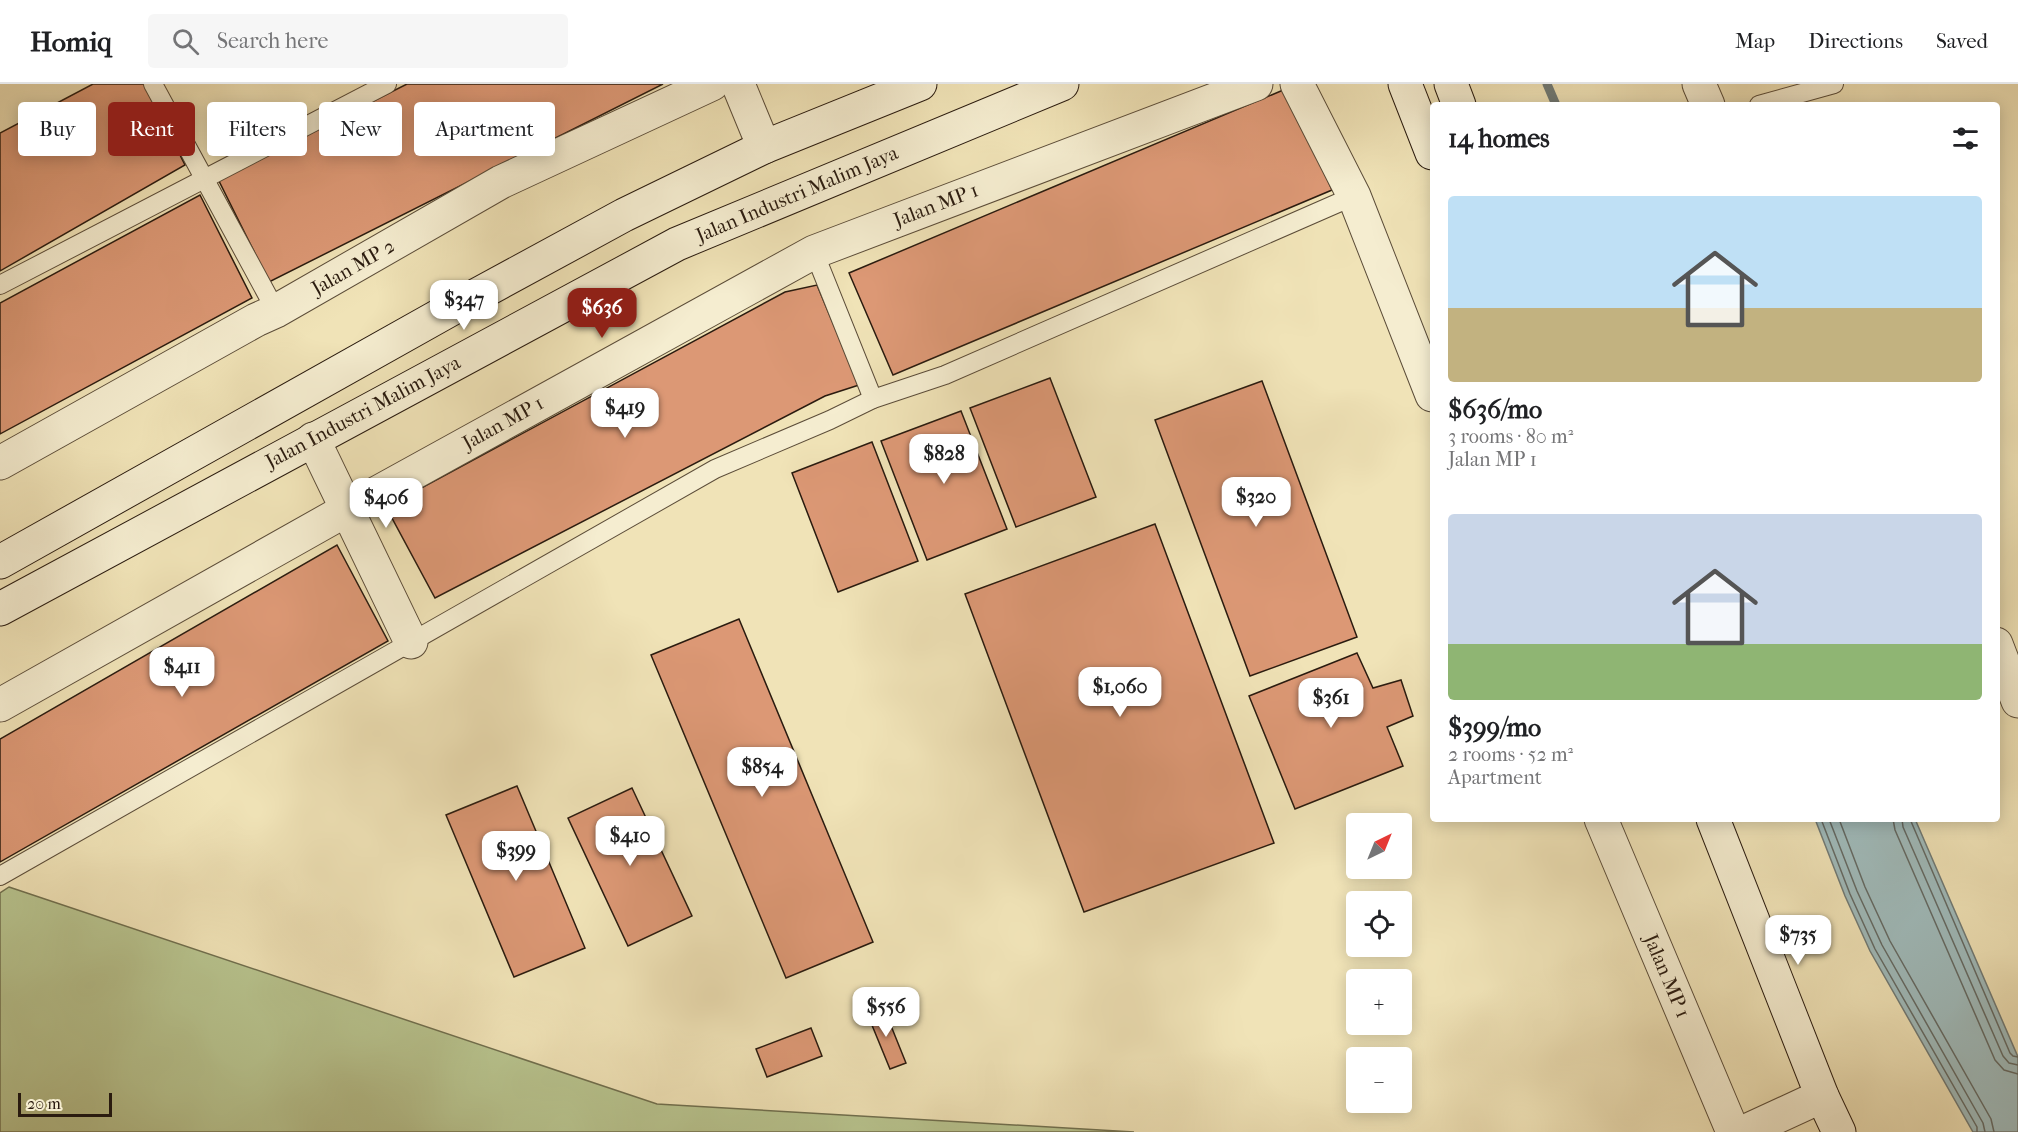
<!DOCTYPE html>
<html lang="en">
<head>
<meta charset="utf-8">
<style>
  body { margin:0; font-family:"IM FELL French Canon",serif; background:#f6f6f6; color:#202124; height:100vh; display:flex; flex-direction:column; font-size:22px; white-space:nowrap }
  * { box-sizing:border-box; margin:0 }
  p { font-size:20px; color:#757577 }
  .icon { flex:none; width:33px; height:33px; fill:none; stroke:currentColor; stroke-width:2; stroke-linecap:round; stroke-linejoin:round }
  .map { position:relative; flex:1; overflow:hidden }
  .side { position:absolute; left:1430px; top:18px; width:570px; height:720px; display:flex; flex-direction:column; background:#fff; border-radius:6px; box-shadow:0 3px 15px #0003 }
  .side>* { flex:none }
  .hud { position:absolute; left:18px; top:18px; width:570px; height:54px; display:flex; gap:12px }
  .needle { width:39px; rotate:43deg }
  .controls { position:absolute; left:1346px; top:729px; display:grid; gap:12px }
  .controls a { display:grid; place-items:center; width:66px; height:66px; border-radius:6px; background:#fff; box-shadow:0 3px 15px #0003; font-size:30px }
  .scale { position:absolute; left:18px; bottom:15px; width:94px; box-sizing:border-box; padding-left:6px; border:3px solid #2a1b0f; border-top:0; font-size:16px; line-height:21px; white-space:nowrap; color:#2a1b0f; -webkit-text-stroke:4px #f5edd0; paint-order:stroke }
  .price { position:absolute; translate:-50% -51px; padding:0 14px; border-radius:12px; background:#fff; color:#222; font-size:20px; line-height:39px; filter:drop-shadow(0 2px 3px #0008) }
  .price::after { content:''; position:absolute; left:50%; top:36px; width:18px; height:14px; margin-left:-9px; background:inherit; clip-path:polygon(0 0,100% 0,50% 100%) }
  .price.active { background:#8f2418; color:#fff }
  ul { padding:0; list-style:none }
  li { display:grid; align-content:center; gap:12px; height:318px; padding:0 18px }
  li span { display:grid; place-items:center; height:186px; border-radius:6px; color:#555 }
  li>.icon { margin-inline-start:auto }
  span .icon { width:108px; height:108px; fill:#fffc; stroke-width:1 }
  li b { font-size:26px }
  h2 { display:flex; justify-content:space-between; align-items:center; height:72px; padding:0 18px; font-size:26px }
  .pill { padding:0 21px; border-radius:6px; background:#fff; box-shadow:0 3px 15px #0003; font-size:21px; line-height:54px }
  .pill.active { background:#8f2418; color:#fff }
  header { display:flex; align-items:center; gap:36px; box-sizing:border-box; height:84px; padding:0 30px; background:#fff; border-bottom:2px solid #e0e0e0 }
  header strong { font-size:28px }
  nav { display:flex; gap:33px; margin-inline-start:auto; font-size:21px }
  .search { width:420px; height:54px; background:#f6f6f6; display:flex; align-items:center; gap:15px; box-sizing:border-box; padding:0 21px; border-radius:6px; color:#757577; font-size:22px }
  .map>svg:first-child { display:block }
  .green { fill:#b8c48f; stroke:#71704f; stroke-width:1.5 }
  .water { fill:#a0bbbb; stroke:#717b76; stroke-width:1.5 }
  .lines { fill:none; stroke-linecap:round; stroke-linejoin:round }
  .shore { stroke:#656b65; stroke-width:1.5 }
  .stream { stroke:#717b76; stroke-width:9 }
  .building { fill:#dc9875; stroke:#2a1b0f; stroke-width:1.5 }
  .service-casing { stroke:#5c4d39; stroke-width:20 }
  .minor-casing { stroke:#5c4d39; stroke-width:35 }
  .secondary-casing { stroke:#2a1b0f; stroke-width:35 }
  .service { stroke:#f5edd0; stroke-width:18 }
  .minor { stroke:#f5edd0; stroke-width:33 }
  .secondary { stroke:#f5edd0; stroke-width:33 }
  .labels { text-anchor:middle; dominant-baseline:central; stroke-width:5; stroke-linejoin:round; paint-order:stroke }
  .street-label { font-size:20px; fill:#2a1b0f; stroke:#f5edd0 }
</style>
</head>
<body>
<header>
<strong>Homiq</strong>
<div class="search"><svg class="icon" aria-label="search" viewBox="0 0 24 24"><circle cx="10" cy="10" r="6"/><path d="M15 15l6 6"/></svg>Search here</div>
<nav><a>Map</a><a>Directions</a><a>Saved</a></nav>
</header>
<div class="map">
<svg width="2018" height="1048" viewBox="0 0 2018 1048">
  <rect width="100%" height="100%" fill="#f0e3b7"/>
  <filter id="stains"><feTurbulence type="fractalNoise" baseFrequency=".00333" numOctaves="4"/><feColorMatrix values="0 0 0 0 .2 0 0 0 0 .09 0 0 0 0 .02 0 0 0 .5 -.17"/></filter>
  <radialGradient id="worn" r=".72"><stop offset=".6" stop-color="#630" stop-opacity="0"/><stop offset="1" stop-color="#630" stop-opacity=".3"/></radialGradient>
  <polygon class="green" points="9,803 657,1020 1134,1048 0,1048 0,809"/>
  <polygon class="water" points="1815,735 1915,735 2018,973 2018,1048 1973,1048 1870,867 1845,812"/>
  <g class="lines">
    <g class="shore">
      <polyline points="1821,735 1850,810 1875,865 1977,1043 1977,1048"/>
      <polyline points="1829,735 1857,807 1882,861 1983,1039 1985,1048"/>
      <polyline points="1839,735 1865,803 1890,857 1991,1035 1994,1048"/>
      <polyline points="1893,735 1895,746 1995,976 2004,986 2018,990"/>
      <polyline points="1902,735 1903,743 2003,972 2009,979 2018,981"/>
      <polyline points="1910,735 2010,969 2013,972 2018,973"/>
    </g>
    <polyline class="stream" points="1547,0 1556,21"/>
  </g>
  <g class="building">
    <polygon points="93,0 144,0 185,81 0,187 0,49"/>
    <polygon points="407,0 663,0 269,198 218,95"/>
    <polygon points="1288,4 1332,106 893,291 849,189"/>
    <polygon points="200,111 252,214 0,350 0,219"/>
    <polygon points="817,201 859,301 825,312 435,514 386,423 785,208"/>
    <polygon points="1050,294 1096,413 1016,443 970,324"/>
    <polygon points="1262,297 1357,553 1250,592 1155,336"/>
    <polygon points="961,327 1007,445 927,476 881,357"/>
    <polygon points="872,358 918,477 838,508 792,389"/>
    <polygon points="1155,440 1274,759 1084,828 965,510"/>
    <polygon points="337,461 388,557 0,778 0,655"/>
    <polygon points="739,535 873,858 786,894 651,571"/>
    <polygon points="1357,569 1373,604 1401,596 1413,632 1387,643 1403,682 1295,725 1249,612"/>
    <polygon points="517,702 585,864 514,893 446,731"/>
    <polygon points="632,704 692,832 628,862 568,734"/>
    <polygon points="883,922 906,979 890,985 867,929"/>
    <polygon points="811,944 822,972 767,993 756,965"/>
  </g>
  <g class="lines">
    <defs>
      <g id="service">
        <polyline points="153,0 276,227"/>
        <polyline points="1759,21 1834,0"/>
        <polyline points="814,168 873,315"/>
        <polyline points="0,201 387,0"/>
        <polyline points="0,792 715,385 830,336 873,315 945,291 1354,112"/>
      </g>
      <g id="minor">
        <polyline points="738,0 764,63"/>
        <polyline points="1297,0 1354,112 1432,311"/>
        <polyline points="1699,0 1708,21"/>
        <polyline points="313,355 411,558"/>
        <polyline points="0,379 256,236 276,227 501,98 712,0"/>
        <polyline points="1996,560 2018,617"/>
        <polyline points="0,621 348,425 814,168 1256,0"/>
        <polyline points="1601,735 1733,1048"/>
        <polyline points="1744,1048 1822,1012"/>
      </g>
      <g id="secondary">
        <polyline points="1405,0 1432,69"/>
        <polyline points="1451,0 1459,21"/>
        <polyline points="0,478 453,224 624,131 764,63 920,0"/>
        <polyline points="0,525 677,160 1062,0"/>
        <polyline points="1713,735 1822,1012 1839,1048"/>
      </g>
    </defs>
    <use href="#service" class="service-casing"/>
    <use href="#minor" class="minor-casing"/>
    <use href="#secondary" class="secondary-casing"/>
    <use href="#service" class="service"/>
    <use href="#minor" class="minor"/>
    <use href="#secondary" class="secondary"/>
  </g>
  <g class="labels">
    <g class="street-label">
      <text transform="translate(797 110) rotate(-23)">Jalan Industri Malim Jaya</text>
      <text transform="translate(936 121) rotate(-21)">Jalan MP 1</text>
      <text transform="translate(353 183) rotate(-30)">Jalan MP 2</text>
      <text transform="translate(363 328) rotate(-28)">Jalan Industri Malim Jaya</text>
      <text transform="translate(503 339) rotate(-29)">Jalan MP 1</text>
      <text transform="translate(1667 892) rotate(67)">Jalan MP 1</text>
    </g>
  </g>
  <rect width="100%" height="100%" filter="url(#stains)"/>
  <rect width="100%" height="100%" fill="url(#worn)"/>
</svg>
<div class="controls">
<a><svg class="needle" viewBox="-14 -14 28 28"><path d="M0-13l5 13h-10z" fill="#e53935"/><path d="M0 13l5-13h-10z" fill="#757577"/></svg></a>
<a><svg class="icon" aria-label="locate" viewBox="0 0 24 24"><circle cx="12" cy="12" r="6"/><path d="M12 2v4M12 18v4M2 12h4M18 12h4"/></svg></a>
<a>+</a>
<a>−</a>
</div>
<div class="scale">20 m</div>
<b class="price" style="left:464px;top:247px">$347</b>
<b class="price active" style="left:602px;top:255px">$636</b>
<b class="price" style="left:625px;top:355px">$419</b>
<b class="price" style="left:944px;top:401px">$828</b>
<b class="price" style="left:1256px;top:444px">$320</b>
<b class="price" style="left:386px;top:445px">$406</b>
<b class="price" style="left:182px;top:614px">$411</b>
<b class="price" style="left:1120px;top:634px">$1,060</b>
<b class="price" style="left:1331px;top:645px">$361</b>
<b class="price" style="left:762px;top:714px">$854</b>
<b class="price" style="left:630px;top:783px">$410</b>
<b class="price" style="left:516px;top:798px">$399</b>
<b class="price" style="left:1798px;top:882px">$735</b>
<b class="price" style="left:886px;top:954px">$556</b>
<div class="hud">
<a class="pill">Buy</a>
<a class="pill active">Rent</a>
<a class="pill">Filters</a>
<a class="pill">New</a>
<a class="pill">Apartment</a>
</div>
<section class="side">
<h2>14 homes<svg class="icon" aria-label="filters" viewBox="0 0 24 24"><path d="M4 7h16M4 17h16"/><circle cx="9" cy="7" r="2"/><circle cx="15" cy="17" r="2"/></svg></h2>
<ul>
<li><span style="background:linear-gradient(#bfe0f5 60%,#c2b280 0)"><svg class="icon" aria-label="home" viewBox="0 0 24 24"><path d="M3 11l9-7 9 7M6 9v11h12V9"/></svg></span><div><b>$636/mo</b><p>3 rooms · 80 m²</p><p>Jalan MP 1</p></div></li>
<li><span style="background:linear-gradient(#c9d6e8 70%,#8fb573 0)"><svg class="icon" aria-label="home" viewBox="0 0 24 24"><path d="M3 11l9-7 9 7M6 9v11h12V9"/></svg></span><div><b>$399/mo</b><p>2 rooms · 52 m²</p><p>Apartment</p></div></li>
</ul>
</section>
</div>
</body>
</html>
